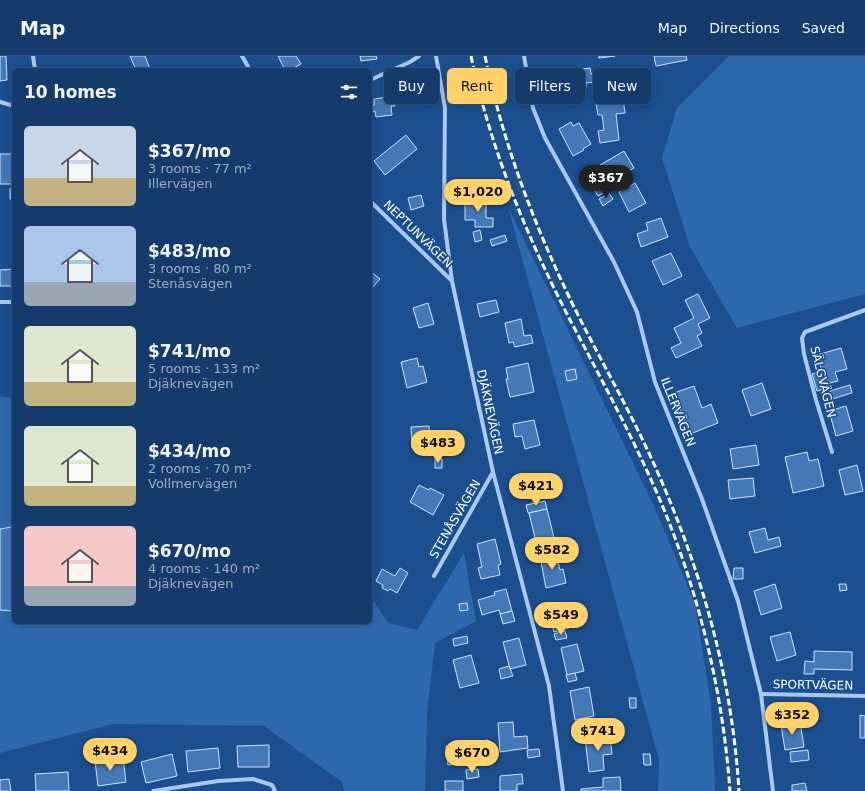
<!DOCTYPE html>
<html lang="en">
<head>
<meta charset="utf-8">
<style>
  body { margin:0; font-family:"DejaVu Sans",sans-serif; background:#214673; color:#f1f3f6; height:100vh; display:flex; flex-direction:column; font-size:15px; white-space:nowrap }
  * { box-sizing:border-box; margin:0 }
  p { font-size:13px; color:#9dadc1 }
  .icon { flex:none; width:22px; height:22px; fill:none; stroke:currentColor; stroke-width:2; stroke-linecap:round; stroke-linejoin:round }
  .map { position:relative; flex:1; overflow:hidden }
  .panel { position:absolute; left:12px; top:12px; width:360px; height:556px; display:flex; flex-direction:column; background:#143b6b; border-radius:6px; box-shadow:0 2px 10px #0003,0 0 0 1px #33557e }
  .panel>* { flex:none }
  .top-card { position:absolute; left:384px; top:12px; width:380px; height:36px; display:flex; gap:8px }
  .price { position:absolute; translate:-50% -34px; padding:0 9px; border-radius:14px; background:#ffd166; color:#111; font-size:13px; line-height:26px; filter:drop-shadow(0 1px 2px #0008) }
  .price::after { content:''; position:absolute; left:50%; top:24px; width:12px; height:9px; margin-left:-6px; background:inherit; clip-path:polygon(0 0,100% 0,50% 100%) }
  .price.on { background:#222; color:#fff }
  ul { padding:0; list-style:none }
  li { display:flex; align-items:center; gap:12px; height:100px; padding:0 12px }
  li span { display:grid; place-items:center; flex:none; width:112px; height:80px; border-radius:6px; color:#555 }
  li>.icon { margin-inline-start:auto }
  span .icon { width:48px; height:48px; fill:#fffc; stroke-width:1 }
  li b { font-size:17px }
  h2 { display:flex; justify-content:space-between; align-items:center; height:48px; padding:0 12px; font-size:17px }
  .chip { padding:0 14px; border-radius:6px; background:#143b6b; box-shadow:0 2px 10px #0003,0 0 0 1px #33557e; font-size:14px; line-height:36px }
  .chip.on { background:#ffd166; color:#111 }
  header { display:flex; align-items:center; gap:24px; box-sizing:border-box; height:56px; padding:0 20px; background:#143b6b; border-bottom:1px solid #33557e }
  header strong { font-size:19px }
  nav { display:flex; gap:22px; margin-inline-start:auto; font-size:14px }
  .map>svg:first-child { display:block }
  .green { fill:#2e69ad }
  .building { fill:#4478b7; stroke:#cfe3fa }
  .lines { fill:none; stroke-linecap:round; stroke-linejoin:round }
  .minor { stroke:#a9c9ee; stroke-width:4 }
  .rail { stroke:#fff; stroke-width:3; stroke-dasharray:7 3; stroke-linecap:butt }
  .labels { text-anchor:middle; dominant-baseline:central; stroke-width:3; stroke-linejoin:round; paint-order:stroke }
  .street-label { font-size:12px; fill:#fff; stroke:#1b4f8f }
</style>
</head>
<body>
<header>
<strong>Map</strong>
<nav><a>Map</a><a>Directions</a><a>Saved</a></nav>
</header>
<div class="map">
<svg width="865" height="735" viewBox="0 0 865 735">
  <rect width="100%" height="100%" fill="#1b4f8f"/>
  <g class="green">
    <polygon points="729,0 865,0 865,238 737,272 690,191 662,102 677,52"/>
    <polygon points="508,151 654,450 695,548 711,648 715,735 658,735 659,704"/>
    <polygon points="0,340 14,342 14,566 370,566 370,540 388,567 417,574 464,497 476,565 435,587 427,657 425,735 344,735 342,726 264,670 113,668 0,697"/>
  </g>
  <g class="building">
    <polygon points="0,0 6,0 7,24 0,25"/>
    <polygon points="130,0 145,0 150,13 136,14"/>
    <polygon points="278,0 296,0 301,8 290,14 285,14"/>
    <polygon points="360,0 376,0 377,3 361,5"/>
    <polygon points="599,0 615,0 599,2"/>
    <polygon points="654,0 686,0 687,4 656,10"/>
    <polygon points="590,12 591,18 596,18 597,26 586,27 586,31 559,34 557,19 582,16 582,13"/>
    <polygon points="609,14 615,14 616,20 610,21"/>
    <polygon points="616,34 624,34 624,37 616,38"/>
    <polygon points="394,40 395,50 391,50 392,59 376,61 375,55 371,56 370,50 374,49 374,43"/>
    <polygon points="623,43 625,57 616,58 619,84 600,87 598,75 604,74 602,59 598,59 596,47"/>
    <polygon points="571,66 573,70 579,67 591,88 583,93 584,94 573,100 559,73"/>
    <polygon points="406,79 417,93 385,119 374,105"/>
    <polygon points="624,95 634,112 609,126 612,132 598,140 589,125 599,118 595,112"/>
    <rect x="0" y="98" width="14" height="30"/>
    <polygon points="635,127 646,147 629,156 619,136"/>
    <rect x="10" y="133" width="4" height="10"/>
    <polygon points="609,137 613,143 603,150 599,143"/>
    <polygon points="421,139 424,150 411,154 408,142"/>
    <polygon points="465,143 486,143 486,162 493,162 493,171 475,171 475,164 465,164"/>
    <polygon points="661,162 668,181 641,191 637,178 648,174 646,167"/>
    <polygon points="480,174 482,184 475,186 473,176"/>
    <polygon points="505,179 507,185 492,190 490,184"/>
    <polygon points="671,197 682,220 663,229 652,205"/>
    <polygon points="14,213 14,230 0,230 0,214"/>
    <polygon points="370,215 380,223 370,234"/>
    <polygon points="698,238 710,262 698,268 702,277 697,280 702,290 676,302 671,292 681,287 674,272 694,262 685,244"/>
    <polygon points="496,244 499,256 480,261 477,248"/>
    <polygon points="428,247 434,268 419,272 413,252"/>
    <polygon points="521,263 524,280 531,279 533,287 515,291 513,286 509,287 505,267"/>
    <polygon points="841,292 847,313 835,316 838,325 826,328 828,332 817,335 812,318 822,315 817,299"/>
    <polygon points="417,302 419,311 423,310 427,326 407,332 401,306"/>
    <polygon points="528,307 534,336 510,341 506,323 508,323 506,312"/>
    <polygon points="575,313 577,323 567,325 565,315"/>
    <polygon points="762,327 771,353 751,360 742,334"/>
    <polygon points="850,329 852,337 832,343 830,335"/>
    <polygon points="694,330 702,352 711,348 718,367 690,378 674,337"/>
    <polygon points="846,350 853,375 836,380 829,355"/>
    <polygon points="534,364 540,389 525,393 522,380 515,381 513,368"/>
    <polygon points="429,370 430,391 412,392 411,371"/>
    <polygon points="756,389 759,409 733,413 730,393"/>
    <polygon points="807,396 809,405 818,403 824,430 793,437 785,401"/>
    <rect x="435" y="403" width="7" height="9"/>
    <polygon points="857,409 863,435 845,439 839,414"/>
    <polygon points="753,422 755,440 730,443 728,424"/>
    <polygon points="419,429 429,434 430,432 444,439 433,459 410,446"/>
    <polygon points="545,445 547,453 528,457 526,449"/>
    <polygon points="547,453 554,482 536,486 529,457"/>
    <polygon points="11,471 14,472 14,555 0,554 0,473"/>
    <polygon points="765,472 768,484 779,481 781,490 755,497 749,476"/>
    <polygon points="495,483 501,508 498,509 500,519 481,523 478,512 482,511 477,488"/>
    <polygon points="556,498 560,514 563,513 566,527 546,532 540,501"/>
    <polygon points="400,512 408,517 397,537 390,533 388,535 382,532 383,529 376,525 382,513 395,520"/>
    <polygon points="734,512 743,512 743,523 733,523"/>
    <polygon points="775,528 782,552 761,559 754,535"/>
    <polygon points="839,528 846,528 847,534 840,535"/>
    <polygon points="506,533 512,555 500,558 499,554 482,559 478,544 495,539 494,536"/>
    <polygon points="467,547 468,554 460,555 459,548"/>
    <polygon points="562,548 569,572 554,576 547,552"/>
    <polygon points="512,555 515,565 503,568 500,558"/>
    <polygon points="565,575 567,582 556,584 554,578"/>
    <polygon points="790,576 796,599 777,605 770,581"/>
    <polygon points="467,580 468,587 454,590 453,583"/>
    <polygon points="519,582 526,609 510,613 503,586"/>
    <polygon points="577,588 584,615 567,619 561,592"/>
    <polygon points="814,595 852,596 852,614 814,613 814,618 804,618 805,605 814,606"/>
    <polygon points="471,599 479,627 460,632 453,604"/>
    <polygon points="509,610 513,620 501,623 499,613"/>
    <polygon points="575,617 577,624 568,626 566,619"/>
    <polygon points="589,631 594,660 575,664 570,635"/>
    <polygon points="629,642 636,642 636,652 630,652"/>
    <polygon points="860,659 865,660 865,682 860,682"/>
    <polygon points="513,666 514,681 527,680 528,692 500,696 498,667"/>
    <polygon points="800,666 804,691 785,694 781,669"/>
    <polygon points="610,680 612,698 603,699 604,714 589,716 585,682"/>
    <polygon points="488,684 490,697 477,698 475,686"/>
    <polygon points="476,687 477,706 448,709 446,690"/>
    <polygon points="269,689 269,711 238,711 237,690"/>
    <polygon points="218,692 220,712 188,716 186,695"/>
    <polygon points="539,693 540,700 528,702 527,694"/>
    <polygon points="808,694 809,704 791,706 790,696"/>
    <polygon points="172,698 177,720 146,727 141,706"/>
    <polygon points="643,698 650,698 651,709 644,709"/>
    <polygon points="123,701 126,726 98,730 95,705"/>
    <polygon points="478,713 479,721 467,723 466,714"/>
    <polygon points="68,716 69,735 36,735 35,718"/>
    <polygon points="522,718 523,728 517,728 517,735 500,735 500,720"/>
    <polygon points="620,721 621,735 581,735 581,733 603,731 603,722"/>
    <polygon points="9,723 11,735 0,735 0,724"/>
    <rect x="445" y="725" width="18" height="10"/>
    <polygon points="805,727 807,735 792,735 792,729"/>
  </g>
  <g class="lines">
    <g class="minor">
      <polyline points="33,0 35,14"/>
      <polyline points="242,0 250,14"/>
      <polyline points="436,0 445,52 444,163 452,225 493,416 549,630 563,735"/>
      <polyline points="524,0 533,52 545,82 614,206 637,256 655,326 702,443 738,545 761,638 773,735"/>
      <polyline points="370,24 410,6 419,0"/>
      <polyline points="0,46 14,50"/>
      <polyline points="370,145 452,225"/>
      <polyline points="0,246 14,246"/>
      <polyline points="832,396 816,344 804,298 802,282 805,276 865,254"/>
      <polyline points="434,520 493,416"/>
      <polyline points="761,638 865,640"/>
      <polyline points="153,735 218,725 253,723 272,729 275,735"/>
    </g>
    <g class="rail">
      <path d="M 471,0 C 490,91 525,176 567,258 C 601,323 637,388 665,456 C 701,545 723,639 730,735"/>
      <path d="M 485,0 C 503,88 535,171 574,251 C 602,307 633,360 658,417 C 703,520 732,622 739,735"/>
    </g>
  </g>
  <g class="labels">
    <g class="street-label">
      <text transform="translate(418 178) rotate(44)">NEPTUNVÄGEN</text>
      <text transform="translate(823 326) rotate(76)">SÄLGVÄGEN</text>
      <text transform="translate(490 356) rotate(78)">DJÄKNEVÄGEN</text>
      <text transform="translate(678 356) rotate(68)">ILLERVÄGEN</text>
      <text transform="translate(455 463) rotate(-60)">STENÅSVÄGEN</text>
      <text transform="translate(813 629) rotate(1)">SPORTVÄGEN</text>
    </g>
  </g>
</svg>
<b class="price on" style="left:606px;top:143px">$367</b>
<b class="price" style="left:478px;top:157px">$1,020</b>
<b class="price" style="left:438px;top:408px">$483</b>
<b class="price" style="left:536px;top:451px">$421</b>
<b class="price" style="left:552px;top:515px">$582</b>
<b class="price" style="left:561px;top:580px">$549</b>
<b class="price" style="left:792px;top:680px">$352</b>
<b class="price" style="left:598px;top:696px">$741</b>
<b class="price" style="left:110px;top:716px">$434</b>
<b class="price" style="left:472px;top:718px">$670</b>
<div class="top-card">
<a class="chip">Buy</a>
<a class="chip on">Rent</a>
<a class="chip">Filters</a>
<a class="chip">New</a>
</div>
<section class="panel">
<h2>10 homes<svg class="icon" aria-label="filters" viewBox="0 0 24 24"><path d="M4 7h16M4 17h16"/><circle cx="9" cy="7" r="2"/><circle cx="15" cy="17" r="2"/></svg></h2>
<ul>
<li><span style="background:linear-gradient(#c9d6e8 65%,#c2b280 0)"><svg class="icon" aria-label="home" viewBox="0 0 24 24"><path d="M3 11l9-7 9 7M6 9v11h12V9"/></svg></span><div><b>$367/mo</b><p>3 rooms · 77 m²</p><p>Illervägen</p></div></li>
<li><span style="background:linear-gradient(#a9c7e8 70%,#9aa5b1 0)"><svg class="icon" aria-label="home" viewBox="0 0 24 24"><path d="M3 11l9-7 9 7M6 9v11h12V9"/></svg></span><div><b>$483/mo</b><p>3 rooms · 80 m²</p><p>Stenåsvägen</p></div></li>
<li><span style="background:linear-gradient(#dfe7d0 70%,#c2b280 0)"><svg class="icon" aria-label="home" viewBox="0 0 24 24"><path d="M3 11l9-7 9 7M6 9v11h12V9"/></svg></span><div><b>$741/mo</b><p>5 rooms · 133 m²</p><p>Djäknevägen</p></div></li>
<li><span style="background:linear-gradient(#dfe7d0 75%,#c2b280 0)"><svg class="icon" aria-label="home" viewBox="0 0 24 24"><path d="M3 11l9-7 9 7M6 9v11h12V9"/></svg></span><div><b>$434/mo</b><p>2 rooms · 70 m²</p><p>Vollmervägen</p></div></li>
<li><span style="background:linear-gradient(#f6c9c9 75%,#9aa5b1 0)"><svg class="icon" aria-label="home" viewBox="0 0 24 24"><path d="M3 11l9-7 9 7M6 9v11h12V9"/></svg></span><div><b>$670/mo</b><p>4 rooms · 140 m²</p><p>Djäknevägen</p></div></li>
</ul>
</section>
</div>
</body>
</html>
